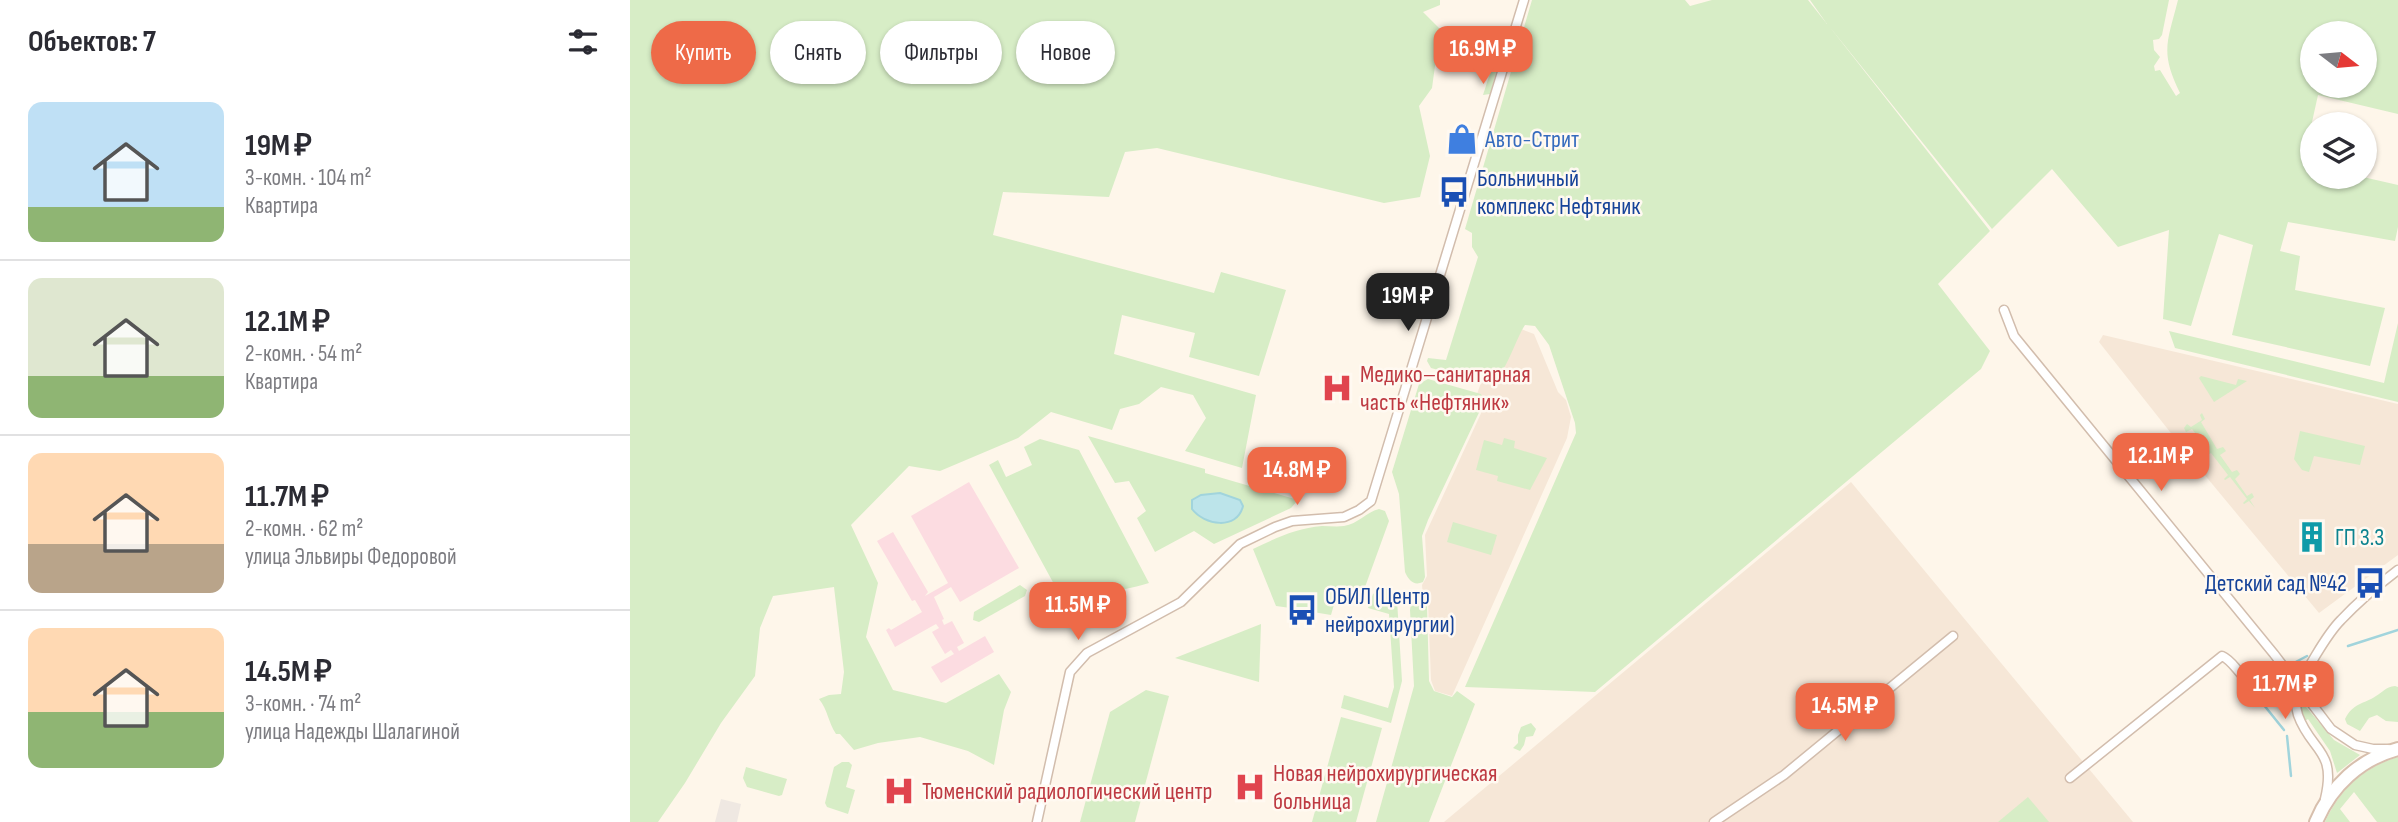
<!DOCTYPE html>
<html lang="ru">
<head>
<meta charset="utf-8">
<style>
  body { margin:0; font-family:"Sofia Sans Condensed",sans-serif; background:#f7f7f7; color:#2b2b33; height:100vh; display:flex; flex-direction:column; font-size:26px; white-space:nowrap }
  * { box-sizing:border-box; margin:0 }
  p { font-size:23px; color:#7c7c81 }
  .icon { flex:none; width:38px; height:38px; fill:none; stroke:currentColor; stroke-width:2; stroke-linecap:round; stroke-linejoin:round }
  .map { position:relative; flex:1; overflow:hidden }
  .details { display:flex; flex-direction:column; background:#fff; width:630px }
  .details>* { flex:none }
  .hud { position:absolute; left:21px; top:21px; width:665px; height:63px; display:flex; gap:14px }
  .needle { width:46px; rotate:106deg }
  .buttons { position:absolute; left:1670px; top:21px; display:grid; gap:14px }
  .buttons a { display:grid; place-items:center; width:77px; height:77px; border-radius:50%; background:#fff; box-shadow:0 2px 5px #0004; font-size:35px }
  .price { position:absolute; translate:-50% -60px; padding:0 16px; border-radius:14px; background:#ee6a48; color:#fff; font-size:23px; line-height:46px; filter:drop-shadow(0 2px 4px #0008) }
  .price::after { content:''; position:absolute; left:50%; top:42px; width:21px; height:16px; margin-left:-10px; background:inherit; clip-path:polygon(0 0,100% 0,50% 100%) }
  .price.active { background:#222; color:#fff }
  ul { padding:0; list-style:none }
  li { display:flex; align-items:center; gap:21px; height:175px; padding:0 28px }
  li+li { border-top:2px solid #e1e1e2 }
  li span { display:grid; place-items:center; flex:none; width:196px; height:140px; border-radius:14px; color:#555 }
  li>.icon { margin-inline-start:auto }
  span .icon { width:84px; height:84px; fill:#fffc; stroke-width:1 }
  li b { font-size:30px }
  h2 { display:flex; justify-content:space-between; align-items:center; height:84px; padding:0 28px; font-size:30px }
  .chip { padding:0 24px; border-radius:32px; background:#fff; box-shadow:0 2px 5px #0004; font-size:24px; line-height:63px }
  .chip.active { background:#ee6a48; color:#fff }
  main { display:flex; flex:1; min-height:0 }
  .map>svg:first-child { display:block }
  .residential { fill:#f6e7d7 }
  .industrial { fill:#efe8e2 }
  .medical { fill:#fcdce1 }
  .green { fill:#d7edc6; fill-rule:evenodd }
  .water { fill:#bce4ea; stroke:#a1d4dc; stroke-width:2 }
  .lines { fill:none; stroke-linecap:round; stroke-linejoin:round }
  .stream { stroke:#a1d4dc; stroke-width:2.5 }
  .minor-casing { stroke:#d2bdad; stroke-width:11 }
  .secondary-casing { stroke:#d7bfad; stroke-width:16 }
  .minor { stroke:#fff; stroke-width:8 }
  .secondary { stroke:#fff; stroke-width:12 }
  .labels { text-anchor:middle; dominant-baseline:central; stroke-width:5; stroke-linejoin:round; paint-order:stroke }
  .shop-label { font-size:24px; fill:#366cbe; stroke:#fff9f1; text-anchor:start }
  .transit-label { font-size:24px; fill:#164399; stroke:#fff9f1; text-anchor:start }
  .health-label { font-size:24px; fill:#be3a42; stroke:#fff9f1; text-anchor:start }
  .culture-label { font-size:24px; fill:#0d838f; stroke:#fff9f1; text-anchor:start }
</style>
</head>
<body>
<main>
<section class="details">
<h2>Объектов: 7<svg class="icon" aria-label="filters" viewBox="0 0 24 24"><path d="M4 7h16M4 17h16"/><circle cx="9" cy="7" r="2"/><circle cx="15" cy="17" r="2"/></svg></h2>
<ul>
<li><span style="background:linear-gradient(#bfe0f5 75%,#8fb573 0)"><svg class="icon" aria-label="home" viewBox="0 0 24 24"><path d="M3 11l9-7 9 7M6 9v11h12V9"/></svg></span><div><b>19M ₽</b><p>3-комн. · 104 m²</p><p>Квартира</p></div></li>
<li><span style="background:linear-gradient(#dfe7d0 70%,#8fb573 0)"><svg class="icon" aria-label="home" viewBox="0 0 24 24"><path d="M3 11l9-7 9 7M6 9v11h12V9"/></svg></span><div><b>12.1M ₽</b><p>2-комн. · 54 m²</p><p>Квартира</p></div></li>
<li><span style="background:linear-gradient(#ffd9b3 65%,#b9a48a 0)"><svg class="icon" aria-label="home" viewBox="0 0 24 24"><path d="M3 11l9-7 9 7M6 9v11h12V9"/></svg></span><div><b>11.7M ₽</b><p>2-комн. · 62 m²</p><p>улица Эльвиры Федоровой</p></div></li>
<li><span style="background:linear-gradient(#ffd9b3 60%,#8fb573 0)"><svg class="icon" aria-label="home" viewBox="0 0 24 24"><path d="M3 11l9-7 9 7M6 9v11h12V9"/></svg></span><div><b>14.5M ₽</b><p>3-комн. · 74 m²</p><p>улица Надежды Шалагиной</p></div></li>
</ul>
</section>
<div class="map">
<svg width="1768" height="822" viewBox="0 0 1768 822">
  <rect width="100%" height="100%" fill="#fef6ea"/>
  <g class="residential">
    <polygon points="891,329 904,334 928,392 936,400 941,417 937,438 822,696 805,691 801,680 798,602 793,596 792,585 797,576 795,535 853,409 847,394 852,380 872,370"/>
    <polygon points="1473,335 1768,404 1768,555 1689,613 1559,456 1469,342"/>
    <polygon points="1221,482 1503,822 814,822"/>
  </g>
  <polygon class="industrial" points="91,799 111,804 107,822 85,822"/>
  <polygon class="medical" points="339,482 389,568 330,602 321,587 304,597 314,619 312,620 314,625 322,621 334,643 327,647 329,651 355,636 364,652 311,683 301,667 324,654 321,650 315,654 302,632 309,628 306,624 265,647 256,630 259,628 261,630 292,612 285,600 282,601 247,541 263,532 298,592 295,596 318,583 281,516"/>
  <g class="green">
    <path d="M 0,0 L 810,0 L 810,5 L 793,12 L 810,29 L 802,88 L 789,106 L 800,156 L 790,197 L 754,203 L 527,148 L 495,152 L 479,197 L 373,192 L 363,235 L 584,293 L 591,272 L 656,290 L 629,376 L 559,357 L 565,333 L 492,315 L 484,354 L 626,395 L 612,468 L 555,451 L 576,418 L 563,395 L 531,387 L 509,404 L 490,409 L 482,430 L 421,412 L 388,438 L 310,471 L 279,466 L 221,525 L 248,583 L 236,637 L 263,690 L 316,703 L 369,674 L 381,692 L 374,710 L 364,765 L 338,751 L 290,737 L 248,743 L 224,750 L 210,734 L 206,734 C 198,722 198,710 189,699 L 199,695 L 211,694 L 214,672 L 204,587 L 143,596 L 130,628 L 125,676 L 91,723 L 55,783 L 28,822 L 0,822 Z"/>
    <path d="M 902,0 L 1055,0 L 1060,6 L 1082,0 L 1178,0 L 1197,24 L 1180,0 L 1539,0 L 1532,35 L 1529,39 L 1523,40 L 1524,50 L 1530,57 L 1524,66 L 1525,71 L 1530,70 L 1546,96 L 1550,93 C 1530,52 1537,43 1548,0 L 1768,0 L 1768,114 L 1688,95 L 1680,131 L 1682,132 L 1682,177 L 1733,177 L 1768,185 L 1768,227 L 1765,241 L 1658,222 L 1650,251 L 1670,256 L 1665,290 L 1755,308 L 1740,366 L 1602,335 L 1623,245 L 1589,234 L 1561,326 L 1533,319 L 1539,230 L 1488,247 L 1422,169 L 1362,229 L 1199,26 L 1360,231 L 1308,284 L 1360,351 L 1351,369 L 965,692 L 835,687 L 946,433 L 945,423 L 919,345 L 905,326 L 895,325 C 885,340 875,377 860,384 L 801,368 L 797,361 L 798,358 L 816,360 L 848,257 L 842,247 L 842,233 L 835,229 ZM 1734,33 L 1734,86 L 1682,86 L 1682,33 Z"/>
    <polygon points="868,48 872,51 860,94 853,95"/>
    <polygon points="1768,323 1768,402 1545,348 1539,331 1754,383"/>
    <polygon points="1571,376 1606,385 1608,379 1617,381 1584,402 1569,378"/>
    <path d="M 798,379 L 851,394 L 854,402 L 798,520 L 792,536 L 795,577 L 793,582 C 784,586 779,581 775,572 L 769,494 L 762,472 L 789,384 Z"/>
    <polygon points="1572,413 1575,419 1571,422 1587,449 1593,447 1596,451 1590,455 1602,472 1607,470 1610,474 1605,479 1617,496 1622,493 1624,497 1620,500 1625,508 1619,501 1614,504 1613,503 1617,499 1600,477 1595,480 1594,479 1598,475 1581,453 1576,456 1574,454 1578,450 1562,429 1556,432 1554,428 1557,424 1561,427 1572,420 1570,415"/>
    <polygon points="1670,431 1735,446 1730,465 1684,456 1679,472 1672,470 1664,459"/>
    <polygon points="458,436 575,469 575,473 668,500 661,508 584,544 564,531 525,552 507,518 516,511 499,481 485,483"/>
    <polygon points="874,438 885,441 884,448 917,458 900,490 867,481 868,476 846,470 854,440 872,445"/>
    <path d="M 410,439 L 449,450 L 519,583 C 487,593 456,595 425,586 L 359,465 L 368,460 L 376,477 L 402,465 L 394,447 Z"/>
    <path d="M 749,509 L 755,511 L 759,521 L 735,587 L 727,592 L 709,587 L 701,615 L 677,611 L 677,608 L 669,607 L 668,609 L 646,606 L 623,549 C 646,538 667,528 692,526 C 699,526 707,527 714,526 C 728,524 736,512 749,509 Z"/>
    <polygon points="823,522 867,535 861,555 817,542"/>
    <polygon points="390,585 397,590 395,596 349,622 343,620 344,612"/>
    <polygon points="753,588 762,590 767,600 772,681 761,723 711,708 714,695 758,708 764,687 759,614 738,608 743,594"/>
    <polygon points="788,596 793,598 797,605 799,681 804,691 822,697 827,691 845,704 799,822 746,822 784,686 780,610 781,603"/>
    <polygon points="631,624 629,682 545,658"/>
    <path d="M 1765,686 L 1768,687 L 1768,722 L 1756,721 L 1747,715 L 1739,718 L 1730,731 L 1717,724 L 1715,719 C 1723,703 1734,704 1746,696 C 1754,691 1756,687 1765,686 Z"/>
    <polygon points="516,690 539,696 505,822 450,822 480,712"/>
    <polygon points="1671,701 1704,740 1730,755 1707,773 1700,751 1678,719 1674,722 1671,715"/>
    <polygon points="711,717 752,728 726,822 682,822"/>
    <polygon points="901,723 906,729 903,736 896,737 894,745 890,751 883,748 888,743 888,735 891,727"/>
    <path d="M 1768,757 L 1768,822 L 1747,822 L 1724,792 L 1710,809 L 1720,822 L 1695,822 C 1710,789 1734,767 1768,757 Z"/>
    <polygon points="212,762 219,762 222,765 216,787 225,790 218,814 197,807 195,803 204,767"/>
    <polygon points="116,767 157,779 152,795 149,796 117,787 113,778"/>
    <polygon points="1398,797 1419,822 1368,822"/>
  </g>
  <path class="water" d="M 590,493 L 610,500 L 613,506 C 607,531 574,525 562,509 L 562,500 L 571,495 Z"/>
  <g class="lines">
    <g class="stream">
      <polyline points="1718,646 1768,630"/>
      <polyline points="1660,665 1677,656"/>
      <polyline points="1625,694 1654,730"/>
      <polyline points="1657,736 1661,776"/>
    </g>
    <defs>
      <g id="minor">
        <polyline points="1374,310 1384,336 1644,654 1701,729 1725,745 1743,749 1758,749"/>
        <path d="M 1440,778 L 1592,656 C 1601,660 1605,668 1612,675 C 1622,685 1648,700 1662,696 L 1669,687"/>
        <path d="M 1695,799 C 1707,749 1681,752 1668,715 C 1666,708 1665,701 1667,694 C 1671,677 1698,633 1711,620 C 1728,602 1748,585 1768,570"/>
        <polyline points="407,822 440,672 457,653 551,602 610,544 645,527 662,521 714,517 729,510 741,501 894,0"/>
        <polyline points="1084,822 1154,775 1323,636"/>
      </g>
      <path id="secondary" d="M 1686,822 C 1701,786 1730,759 1768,749"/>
    </defs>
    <use href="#minor" class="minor-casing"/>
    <use href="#secondary" class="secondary-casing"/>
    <use href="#minor" class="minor"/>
    <use href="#secondary" class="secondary"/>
  </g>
  <defs>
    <symbol id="shop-bare" viewBox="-9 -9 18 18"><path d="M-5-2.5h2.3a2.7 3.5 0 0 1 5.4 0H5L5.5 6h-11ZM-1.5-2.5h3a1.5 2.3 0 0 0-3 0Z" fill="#3f7fe0" stroke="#fff9f1" stroke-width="2.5" paint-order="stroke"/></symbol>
    <symbol id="bus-bare" viewBox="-9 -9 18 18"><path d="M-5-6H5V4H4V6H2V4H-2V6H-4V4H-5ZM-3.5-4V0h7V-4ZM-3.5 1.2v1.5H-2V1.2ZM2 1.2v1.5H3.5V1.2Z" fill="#1a4fb4" stroke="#fff9f1" stroke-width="2.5" paint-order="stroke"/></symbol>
    <symbol id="hospital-bare" viewBox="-9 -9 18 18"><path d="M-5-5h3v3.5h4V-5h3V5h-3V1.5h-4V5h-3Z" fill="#e0444e" stroke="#fff9f1" stroke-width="2.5" paint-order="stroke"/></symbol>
    <symbol id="building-bare" viewBox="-9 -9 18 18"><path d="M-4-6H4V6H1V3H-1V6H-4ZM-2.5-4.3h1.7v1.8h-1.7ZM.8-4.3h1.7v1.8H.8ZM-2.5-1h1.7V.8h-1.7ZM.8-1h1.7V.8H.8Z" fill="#0f9aa8" stroke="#fff9f1" stroke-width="2.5" paint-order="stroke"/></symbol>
  </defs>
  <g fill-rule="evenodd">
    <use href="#shop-bare" x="810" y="117" width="44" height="44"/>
    <use href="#bus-bare" x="802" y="170" width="44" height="44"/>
    <use href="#hospital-bare" x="685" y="366" width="44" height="44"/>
    <use href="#building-bare" x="1660" y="515" width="44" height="44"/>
    <use href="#bus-bare" x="1718" y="561" width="44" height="44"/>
    <use href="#bus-bare" x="650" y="588" width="44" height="44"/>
    <use href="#hospital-bare" x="598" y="765" width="44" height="44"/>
    <use href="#hospital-bare" x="247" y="769" width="44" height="44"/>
  </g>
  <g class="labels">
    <g class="shop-label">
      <text x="855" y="139">Авто-Стрит</text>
    </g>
    <g class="transit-label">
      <text x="847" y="178">Больничный<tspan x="847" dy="28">комплекс Нефтяник</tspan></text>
      <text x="1717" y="583" text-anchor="end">Детский сад №42</text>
      <text x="695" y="596">ОБИЛ (Центр<tspan x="695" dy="28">нейрохирургии)</tspan></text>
    </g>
    <g class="health-label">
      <text x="730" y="374">Медико–санитарная<tspan x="730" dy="28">часть «Нефтяник»</tspan></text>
      <text x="643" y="773">Новая нейрохирургическая<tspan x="643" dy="28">больница</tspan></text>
      <text x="292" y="791">Тюменский радиологический центр</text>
    </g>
    <g class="culture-label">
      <text x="1705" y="537">ГП 3.3</text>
    </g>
  </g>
</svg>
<div class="buttons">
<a><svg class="needle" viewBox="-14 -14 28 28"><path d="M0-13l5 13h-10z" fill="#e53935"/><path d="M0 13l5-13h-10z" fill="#7c7c81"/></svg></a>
<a><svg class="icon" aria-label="layers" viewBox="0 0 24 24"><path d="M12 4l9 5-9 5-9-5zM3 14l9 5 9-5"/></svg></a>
</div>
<b class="price" style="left:853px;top:86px">16.9M ₽</b>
<b class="price active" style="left:778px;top:333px">19M ₽</b>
<b class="price" style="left:1531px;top:493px">12.1M ₽</b>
<b class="price" style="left:667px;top:507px">14.8M ₽</b>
<b class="price" style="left:448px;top:642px">11.5M ₽</b>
<b class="price" style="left:1655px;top:721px">11.7M ₽</b>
<b class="price" style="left:1215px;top:743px">14.5M ₽</b>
<div class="hud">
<a class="chip active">Купить</a>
<a class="chip">Снять</a>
<a class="chip">Фильтры</a>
<a class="chip">Новое</a>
</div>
</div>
</main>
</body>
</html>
